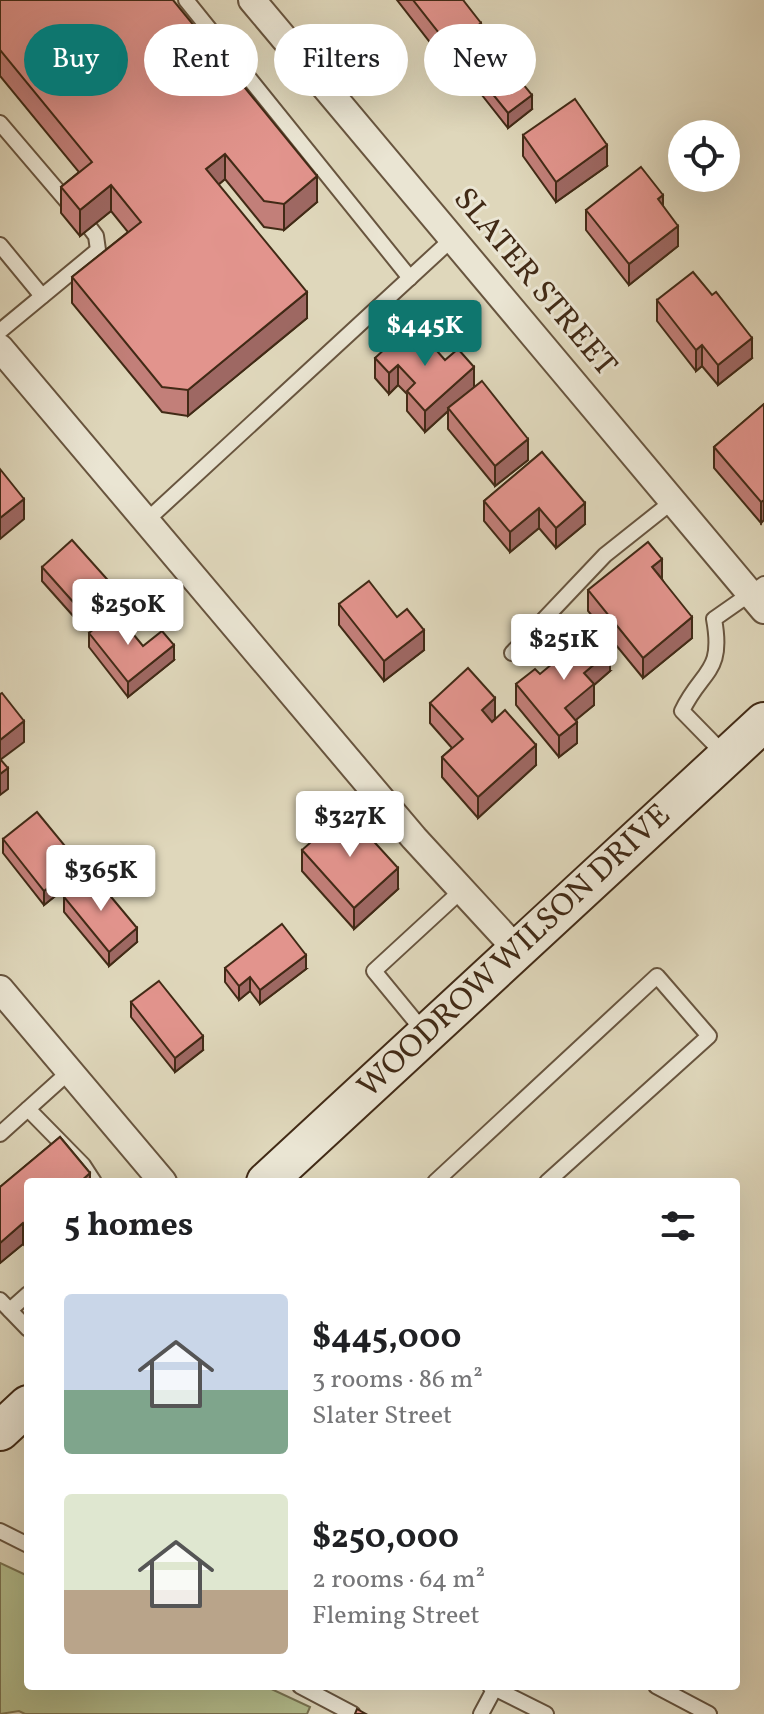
<!DOCTYPE html>
<html lang="en">
<head>
<meta charset="utf-8">
<style>
  body { margin:0; font-family:Vollkorn,serif; background:#f2f2f2; color:#202124; height:100vh; display:flex; flex-direction:column; font-size:30px; white-space:nowrap }
  * { box-sizing:border-box; margin:0 }
  p { font-size:26px; color:#757577 }
  .icon { flex:none; width:44px; height:44px; fill:none; stroke:currentColor; stroke-width:2; stroke-linecap:round; stroke-linejoin:round }
  .map { position:relative; flex:1; overflow:hidden }
  .side { position:absolute; left:24px; top:1178px; width:716px; height:512px; display:flex; flex-direction:column; background:#fff; border-radius:8px; box-shadow:0 8px 32px #0002 }
  .side>* { flex:none }
  .banner { position:absolute; left:24px; top:24px; width:716px; height:72px; display:flex; gap:16px }
  .tools { position:absolute; left:668px; top:120px; display:grid; gap:16px }
  .tools a { display:grid; place-items:center; width:72px; height:72px; border-radius:50%; background:#fff; box-shadow:0 8px 32px #0002; font-size:40px }
  .price { position:absolute; translate:-50% -68px; padding:0 18px; border-radius:8px; background:#fff; color:#222; font-size:26px; line-height:52px; filter:drop-shadow(0 2px 4px #0008) }
  .price::after { content:''; position:absolute; left:50%; top:48px; width:24px; height:18px; margin-left:-12px; background:inherit; clip-path:polygon(0 0,100% 0,50% 100%) }
  .price.active { background:#0f766e; color:#fff }
  ul { padding:0; list-style:none }
  li { display:flex; align-items:center; gap:24px; height:200px; padding:0 40px }
  li span { display:grid; place-items:center; flex:none; width:224px; height:160px; border-radius:8px; color:#555 }
  li>.icon { margin-inline-start:auto }
  span .icon { width:96px; height:96px; fill:#fffc; stroke-width:1 }
  li b { font-size:34px }
  h2 { display:flex; justify-content:space-between; align-items:center; height:96px; padding:0 40px; font-size:34px }
  .tag { padding:0 28px; border-radius:36px; background:#fff; box-shadow:0 8px 32px #0002; font-size:28px; line-height:72px }
  .tag.active { background:#0f766e; color:#fff }
  .map>svg:first-child { display:block }
  .green { fill:#b4be8e; stroke:#7a7452; stroke-width:2 }
  .lines { fill:none; stroke-linecap:round; stroke-linejoin:round }
  .service-casing { stroke:#68553f; stroke-width:18 }
  .minor-casing { stroke:#68553f; stroke-width:30 }
  .secondary-casing { stroke:#412a16; stroke-width:42 }
  .service { stroke:#eae5d3; stroke-width:14 }
  .minor { stroke:#eae5d3; stroke-width:26 }
  .secondary { stroke:#eae5d3; stroke-width:38 }
  .wall { fill:#c27f79; stroke:#412a16; stroke-width:2 }
  .shaded-wall { fill:#9e6863; stroke:#412a16; stroke-width:2 }
  .building { fill:#e2948d; stroke:#412a16; stroke-width:2 }
  .labels { text-anchor:middle; dominant-baseline:central; stroke-width:6; stroke-linejoin:round; paint-order:stroke }
  .street-label { font-size:32px; fill:#412a16; stroke:#eae5d3 }
</style>
</head>
<body>
<div class="map">
<svg width="764" height="1714" viewBox="0 0 764 1714">
  <rect width="100%" height="100%" fill="#dfd7bb"/>
  <filter id="stains"><feTurbulence type="fractalNoise" baseFrequency=".0025" numOctaves="4"/><feColorMatrix values="0 0 0 0 .2 0 0 0 0 .09 0 0 0 0 .02 0 0 0 .5 -.17"/></filter>
  <radialGradient id="worn" r=".72"><stop offset=".6" stop-color="#630" stop-opacity="0"/><stop offset="1" stop-color="#630" stop-opacity=".3"/></radialGradient>
  <polygon class="green" points="0,1563 28,1576 28,1686 265,1686 310,1707 307,1714 25,1714 19,1711 0,1714"/>
  <g class="lines">
    <defs>
      <g id="service">
        <polyline points="186,0 410,278"/>
        <polyline points="0,123 70,205"/>
        <polyline points="0,245 42,296"/>
        <polyline points="0,331 98,250 96,236 90,228"/>
        <polyline points="146,521 452,239"/>
        <polyline points="512,653 605,555 673,501"/>
        <path d="M 724,754 L 682,711 C 702,669 724,674 714,619 L 764,584"/>
        <polyline points="425,1033 374,971 462,890"/>
        <polyline points="28,1109 83,1165 94,1182"/>
        <polyline points="0,1134 70,1071"/>
        <polyline points="435,1182 657,976 709,1036 547,1182"/>
        <polyline points="0,1300 28,1329"/>
        <polyline points="10,1310 28,1294"/>
        <polyline points="0,1531 28,1545"/>
        <polyline points="300,1686 353,1714"/>
        <polyline points="490,1686 546,1714"/>
        <polyline points="656,1686 709,1714"/>
        <polyline points="481,1714 496,1686"/>
      </g>
      <g id="minor">
        <polyline points="252,0 764,610"/>
        <polyline points="0,348 414,838 518,951"/>
        <polyline points="0,989 163,1182"/>
      </g>
      <g id="secondary">
        <polyline points="266,1182 764,722"/>
        <polyline points="0,1431 28,1405"/>
      </g>
    </defs>
    <use href="#service" class="service-casing"/>
    <use href="#minor" class="minor-casing"/>
    <use href="#secondary" class="secondary-casing"/>
    <use href="#service" class="service"/>
    <use href="#minor" class="minor"/>
    <use href="#secondary" class="secondary"/>
  </g>
  <g class="wall">
    <polygon points="0,0 317,202 284,230 264,227 225,179 218,185 307,318 188,416 162,412 72,303 72,277 128,232 111,211 80,236 61,213 61,187 79,172 0,76"/>
    <polygon points="397,0 463,0 481,43 450,68"/>
    <polygon points="474,71 532,109 508,128 474,85"/>
    <polygon points="523,135 607,166 556,202 523,156"/>
    <polygon points="663,206 678,246 629,285 586,230 586,210"/>
    <polygon points="657,300 752,358 718,385 702,366 696,371 657,321"/>
    <polygon points="411,344 445,360 474,387 528,460 495,486 448,429 448,411 425,432 407,411 407,394 398,385 389,394 375,378 375,358"/>
    <polygon points="764,404 761,523 714,468 714,447"/>
    <polygon points="542,452 585,524 556,548 539,528 510,552 484,521 484,501"/>
    <polygon points="42,567 114,601 83,627 42,581"/>
    <polygon points="662,579 692,638 643,678 588,611 588,590"/>
    <polygon points="339,604 397,617 424,650 384,681 339,625"/>
    <polygon points="89,633 174,660 128,697 89,647"/>
    <polygon points="610,671 594,685 594,705 575,720 577,743 559,757 516,705 516,684 540,674"/>
    <polygon points="430,703 495,719 536,765 478,818 442,777 442,757 452,748 430,723"/>
    <polygon points="3,839 79,877 44,905 3,853"/>
    <polygon points="302,850 398,889 354,929 302,871"/>
    <polygon points="64,897 137,942 109,966 64,912"/>
    <polygon points="225,968 306,969 260,1004 250,991 239,1000 225,982"/>
    <polygon points="131,1002 203,1050 175,1072 131,1017"/>
    <polygon points="60,1137 90,1173 90,1182 28,1182 28,1249 23,1244 0,1263 0,1187"/>
  </g>
  <g class="shaded-wall">
    <polygon points="481,23 481,43 450,68 450,47"/>
    <polygon points="532,95 532,109 508,128 508,113"/>
    <polygon points="607,145 607,166 556,202 556,182"/>
    <polygon points="225,154 225,179 206,195 206,169"/>
    <polygon points="317,176 317,202 284,230 284,204"/>
    <polygon points="111,185 111,211 80,236 80,210"/>
    <polygon points="663,195 663,216 658,199"/>
    <polygon points="678,226 678,246 629,285 629,264"/>
    <polygon points="307,292 307,318 188,416 188,390"/>
    <polygon points="752,338 752,358 718,385 718,365"/>
    <polygon points="702,345 702,366 696,371 696,350"/>
    <polygon points="398,365 398,385 389,394 389,373"/>
    <polygon points="474,367 474,388 448,408 448,411 425,432 425,411"/>
    <polygon points="528,439 528,460 495,486 495,466"/>
    <polygon points="24,499 24,519 0,539 0,518"/>
    <polygon points="764,500 764,520 761,523 761,502"/>
    <polygon points="585,503 585,524 556,548 556,528"/>
    <polygon points="539,508 539,528 510,552 510,532"/>
    <polygon points="662,559 662,579 652,567"/>
    <polygon points="114,587 114,601 83,627 83,613"/>
    <polygon points="692,617 692,638 643,678 643,658"/>
    <polygon points="424,630 424,650 384,681 384,661"/>
    <polygon points="174,645 174,660 128,697 128,682"/>
    <polygon points="610,651 610,671 594,685 594,705 565,729 565,708 584,673"/>
    <polygon points="495,698 495,719 482,731 482,710"/>
    <polygon points="24,721 24,742 0,760 0,740"/>
    <polygon points="577,722 577,743 559,757 559,736"/>
    <polygon points="536,745 536,765 478,818 478,797"/>
    <polygon points="8,768 8,789 0,795 0,774"/>
    <polygon points="79,863 79,877 44,905 44,891"/>
    <polygon points="398,868 398,889 354,929 354,908"/>
    <polygon points="137,928 137,942 109,966 109,952"/>
    <polygon points="306,955 306,969 260,1004 260,990"/>
    <polygon points="250,977 250,991 239,1000 239,986"/>
    <polygon points="203,1036 203,1050 175,1072 175,1058"/>
    <polygon points="90,1173 90,1182 80,1182"/>
    <polygon points="23,1223 23,1244 0,1263 0,1243"/>
  </g>
  <g class="building">
    <polygon points="0,0 173,0 317,176 284,204 264,201 225,154 206,169 307,292 188,390 162,387 72,277 141,222 111,185 80,210 61,187 92,162 0,50"/>
    <polygon points="413,0 463,0 481,23 450,47"/>
    <polygon points="497,52 532,95 508,113 474,71"/>
    <polygon points="575,99 607,145 556,182 523,135"/>
    <polygon points="641,167 663,195 658,199 678,226 629,264 586,210"/>
    <polygon points="693,272 712,295 716,292 752,338 718,365 702,345 696,350 657,300"/>
    <polygon points="401,334 411,344 422,334 445,360 458,349 474,367 425,411 407,391 415,383 398,365 389,373 375,358"/>
    <polygon points="482,381 528,439 495,466 448,408"/>
    <polygon points="764,404 764,500 761,502 714,447"/>
    <polygon points="542,452 585,503 556,528 539,508 510,532 484,501"/>
    <polygon points="0,469 24,499 0,518"/>
    <polygon points="72,540 114,587 83,613 42,567"/>
    <polygon points="648,542 662,559 652,567 692,617 643,658 588,590"/>
    <polygon points="369,581 397,617 407,609 424,630 384,661 339,604"/>
    <polygon points="115,612 143,646 162,631 174,645 128,682 89,633"/>
    <polygon points="593,630 610,651 584,673 594,684 565,708 577,722 559,736 516,684 535,669 540,674"/>
    <polygon points="468,668 495,698 482,710 492,722 505,710 536,745 478,797 442,757 463,739 430,703"/>
    <polygon points="2,693 24,721 0,740 0,694"/>
    <polygon points="0,759 8,768 0,774"/>
    <polygon points="346,811 398,868 354,908 302,850"/>
    <polygon points="37,812 79,863 44,891 3,839"/>
    <polygon points="92,874 137,928 109,952 64,897"/>
    <polygon points="282,924 306,955 260,990 250,977 239,986 225,968"/>
    <polygon points="159,981 203,1036 175,1058 131,1002"/>
    <polygon points="60,1137 90,1173 80,1182 28,1182 28,1229 23,1223 0,1243 0,1187"/>
    <polygon points="357,1709 366,1714 355,1714"/>
  </g>
  <g class="labels">
    <g class="street-label">
      <text transform="translate(534 283) rotate(50)">SLATER STREET</text>
      <text transform="translate(515 952) rotate(-43)">WOODROW WILSON DRIVE</text>
    </g>
  </g>
  <rect width="100%" height="100%" filter="url(#stains)"/>
  <rect width="100%" height="100%" fill="url(#worn)"/>
</svg>
<div class="tools">
<a><svg class="icon" aria-label="locate" viewBox="0 0 24 24"><circle cx="12" cy="12" r="6"/><path d="M12 2v4M12 18v4M2 12h4M18 12h4"/></svg></a>
</div>
<b class="price active" style="left:425px;top:368px">$445K</b>
<b class="price" style="left:128px;top:647px">$250K</b>
<b class="price" style="left:564px;top:682px">$251K</b>
<b class="price" style="left:350px;top:859px">$327K</b>
<b class="price" style="left:101px;top:913px">$365K</b>
<div class="banner">
<a class="tag active">Buy</a>
<a class="tag">Rent</a>
<a class="tag">Filters</a>
<a class="tag">New</a>
</div>
<section class="side">
<h2>5 homes<svg class="icon" aria-label="filters" viewBox="0 0 24 24"><path d="M4 7h16M4 17h16"/><circle cx="9" cy="7" r="2"/><circle cx="15" cy="17" r="2"/></svg></h2>
<ul>
<li><span style="background:linear-gradient(#c9d6e8 60%,#7fa58c 0)"><svg class="icon" aria-label="home" viewBox="0 0 24 24"><path d="M3 11l9-7 9 7M6 9v11h12V9"/></svg></span><div><b>$445,000</b><p>3 rooms · 86 m²</p><p>Slater Street</p></div></li>
<li><span style="background:linear-gradient(#dfe7d0 60%,#b9a48a 0)"><svg class="icon" aria-label="home" viewBox="0 0 24 24"><path d="M3 11l9-7 9 7M6 9v11h12V9"/></svg></span><div><b>$250,000</b><p>2 rooms · 64 m²</p><p>Fleming Street</p></div></li>
</ul>
</section>
</div>
</body>
</html>
